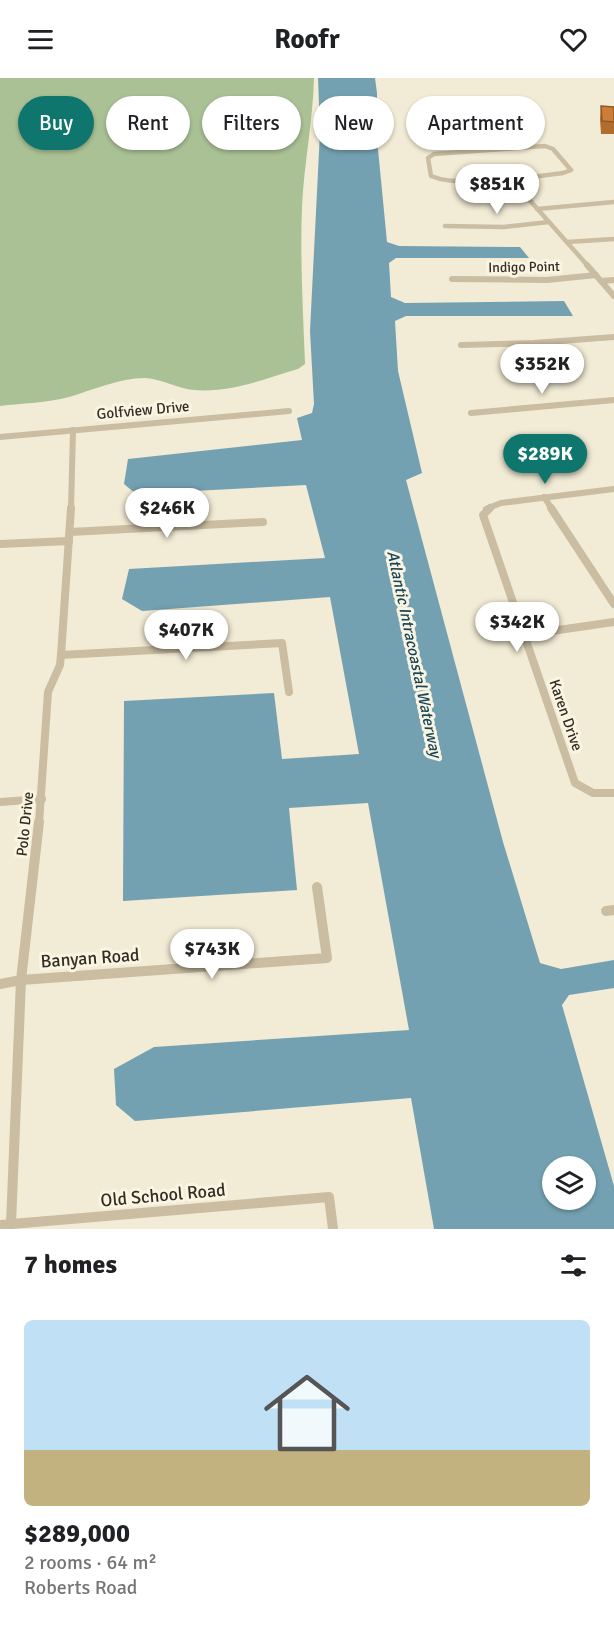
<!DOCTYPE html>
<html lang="en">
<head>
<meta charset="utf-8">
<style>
  body { margin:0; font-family:Signika,sans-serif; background:#f2f2f2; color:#202124; height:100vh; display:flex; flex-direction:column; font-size:22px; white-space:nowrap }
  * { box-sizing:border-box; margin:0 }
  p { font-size:20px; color:#757577 }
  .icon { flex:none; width:33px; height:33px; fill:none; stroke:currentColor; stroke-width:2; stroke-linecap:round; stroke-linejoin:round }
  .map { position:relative; height:1151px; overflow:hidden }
  .sheet { display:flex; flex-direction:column; background:#fff; flex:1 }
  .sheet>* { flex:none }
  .top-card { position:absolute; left:18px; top:18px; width:579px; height:54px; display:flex; gap:12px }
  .controls { position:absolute; left:542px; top:1078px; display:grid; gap:12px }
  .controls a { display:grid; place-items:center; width:54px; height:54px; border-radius:50%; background:#fff; box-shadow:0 2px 4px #0004; font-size:30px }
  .price { position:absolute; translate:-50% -51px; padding:0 14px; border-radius:21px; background:#fff; color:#222; font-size:20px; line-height:39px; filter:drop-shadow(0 2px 3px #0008) }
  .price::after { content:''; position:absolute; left:50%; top:36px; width:18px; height:14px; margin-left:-9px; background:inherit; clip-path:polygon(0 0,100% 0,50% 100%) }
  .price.current { background:#0f766e; color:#fff }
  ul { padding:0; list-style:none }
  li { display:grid; align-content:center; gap:12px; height:318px; padding:0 24px }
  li+li { border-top:2px solid #e0e0e0 }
  li span { display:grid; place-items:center; height:186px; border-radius:9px; color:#555 }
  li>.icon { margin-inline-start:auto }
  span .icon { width:108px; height:108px; fill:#fffc; stroke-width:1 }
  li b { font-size:26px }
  h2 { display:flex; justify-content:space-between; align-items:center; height:72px; padding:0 24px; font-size:26px }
  .chip { padding:0 21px; border-radius:27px; background:#fff; box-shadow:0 2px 4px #0004; font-size:21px; line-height:54px }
  .chip.current { background:#0f766e; color:#fff }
  header { display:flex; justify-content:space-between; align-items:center; height:78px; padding:0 24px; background:#fff; font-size:27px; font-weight:700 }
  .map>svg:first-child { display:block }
  .green { fill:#a9c195 }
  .water { fill:#73a1b1; fill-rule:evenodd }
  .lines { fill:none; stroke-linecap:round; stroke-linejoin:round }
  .minor-far3 { stroke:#cabda1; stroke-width:4.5 }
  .minor-far2 { stroke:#cabda1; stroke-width:6 }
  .minor-far1 { stroke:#cabda1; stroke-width:8 }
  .minor { stroke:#cabda1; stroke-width:10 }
  .wall { fill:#b16c30 }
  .building { fill:#ce7d38; stroke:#905827; stroke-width:1.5 }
  .labels { text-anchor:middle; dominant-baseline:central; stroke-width:6; stroke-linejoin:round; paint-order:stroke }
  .far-street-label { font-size:14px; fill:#342d24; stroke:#faf4e2 }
  .street-label { font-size:15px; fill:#342d24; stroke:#faf4e2 }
  .water-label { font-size:16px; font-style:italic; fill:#184658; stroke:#faf4e2 }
  .near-street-label { font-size:18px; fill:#342d24; stroke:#faf4e2 }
</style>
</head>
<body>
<header><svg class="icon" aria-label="menu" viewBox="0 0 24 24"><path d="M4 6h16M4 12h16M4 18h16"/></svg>Roofr<svg class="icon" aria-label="heart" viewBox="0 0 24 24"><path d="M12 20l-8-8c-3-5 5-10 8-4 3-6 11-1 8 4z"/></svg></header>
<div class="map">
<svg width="614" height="1151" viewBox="0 0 614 1151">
  <rect width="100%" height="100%" fill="#f2ebd5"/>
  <path class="green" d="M 0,0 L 314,0 C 313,43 304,85 302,129 C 300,181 303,234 305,286 L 298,291 C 264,301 231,315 194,312 C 178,311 163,301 145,300 C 119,300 93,312 69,319 C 47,325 22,325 0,328 Z"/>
  <path class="water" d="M 318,0 L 375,0 L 377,15 L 377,61 L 387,164 L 399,168 L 520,169 L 529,180 L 396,180 L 389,185 L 391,219 L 405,225 L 564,223 L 573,238 L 406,238 L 395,243 L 398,293 L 422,395 L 406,402 L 503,764 L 540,885 L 561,891 L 614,882 L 614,910 L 569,917 L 562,927 L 614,1108 L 614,1151 L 434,1151 L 411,1020 L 135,1043 L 116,1027 L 114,991 L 154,969 L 409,952 L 368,725 L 289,730 L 297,812 L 123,823 L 124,623 L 274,615 L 282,681 L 359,676 L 330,519 L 142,533 L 122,521 L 129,491 L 325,480 L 306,407 L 136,416 L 124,406 L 128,381 L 302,362 L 297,340 L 312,335 L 314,326 L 310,253 L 320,54 ZM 552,1089 L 585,1089 L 585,1122 L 552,1122 Z"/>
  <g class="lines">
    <g class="minor-far3">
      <path d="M 545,68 L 553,71 L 571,92 L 563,95 C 528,99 463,111 431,98 L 428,80 L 434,76 Z"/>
      <polyline points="510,100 588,188"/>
      <polyline points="537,131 614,124"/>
      <polyline points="445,148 504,149 549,144"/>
      <polyline points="567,164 614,161"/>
    </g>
    <g class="minor-far2">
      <polyline points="587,187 614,218"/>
      <polyline points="452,201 547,202 596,197"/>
      <polyline points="601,203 614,202"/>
      <polyline points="461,267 534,265 614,259"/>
      <polyline points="471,335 614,322"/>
      <polyline points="0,359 289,333"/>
      <polyline points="544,419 552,431"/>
      <polyline points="71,431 73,352"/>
      <polyline points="486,431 501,425 614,411"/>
    </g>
    <g class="minor-far1">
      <polyline points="490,430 483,437 575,705 593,715 614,715"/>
      <polyline points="551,430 614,526"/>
      <polyline points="70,454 263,444"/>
      <polyline points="0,466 69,463"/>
      <polyline points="524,557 614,544"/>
      <polyline points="61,577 282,565 289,614"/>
      <polyline points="0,724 42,721"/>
      <polyline points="39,745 48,614 60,587 61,577 71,430"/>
    </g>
    <g class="minor">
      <polyline points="606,833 614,832"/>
      <polyline points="0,906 21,902 327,880 317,809"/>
      <polyline points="11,1146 21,902 39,744"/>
      <polyline points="0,1147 329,1119 333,1151"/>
    </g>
  </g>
  <polygon class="wall" points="601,28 614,29 614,56 601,56 600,41"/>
  <polygon class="building" points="601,28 614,29 614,44 602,43"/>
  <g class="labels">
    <g class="far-street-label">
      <text transform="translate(524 189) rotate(-1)">Indigo Point</text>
    </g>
    <g class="street-label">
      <text transform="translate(143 332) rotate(-5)">Golfview Drive</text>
      <text transform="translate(566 637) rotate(71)">Karen Drive</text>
      <text transform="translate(25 746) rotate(-84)">Polo Drive</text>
    </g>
    <g class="water-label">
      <text transform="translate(414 576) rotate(78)">Atlantic Intracoastal Waterway</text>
    </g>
    <g class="near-street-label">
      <text transform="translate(90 880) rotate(-4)">Banyan Road</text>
      <text transform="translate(163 1117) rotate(-5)">Old School Road</text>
    </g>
  </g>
</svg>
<div class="controls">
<a><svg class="icon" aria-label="layers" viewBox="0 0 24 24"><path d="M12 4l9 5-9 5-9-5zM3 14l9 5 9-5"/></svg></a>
</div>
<b class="price" style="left:497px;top:137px">$851K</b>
<b class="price" style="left:542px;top:317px">$352K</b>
<b class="price current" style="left:545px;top:407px">$289K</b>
<b class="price" style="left:167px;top:461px">$246K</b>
<b class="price" style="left:517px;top:575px">$342K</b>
<b class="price" style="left:186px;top:583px">$407K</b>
<b class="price" style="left:212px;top:902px">$743K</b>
<div class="top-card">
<a class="chip current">Buy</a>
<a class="chip">Rent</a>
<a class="chip">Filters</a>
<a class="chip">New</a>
<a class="chip">Apartment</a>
</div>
</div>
<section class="sheet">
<h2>7 homes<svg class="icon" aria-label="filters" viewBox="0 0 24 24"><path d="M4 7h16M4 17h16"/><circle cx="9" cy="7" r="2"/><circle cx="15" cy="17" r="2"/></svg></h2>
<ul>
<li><span style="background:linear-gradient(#bfe0f5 70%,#c2b280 0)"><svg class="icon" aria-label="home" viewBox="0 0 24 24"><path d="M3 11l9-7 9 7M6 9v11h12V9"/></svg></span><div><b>$289,000</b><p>2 rooms · 64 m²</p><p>Roberts Road</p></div></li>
</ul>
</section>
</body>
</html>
